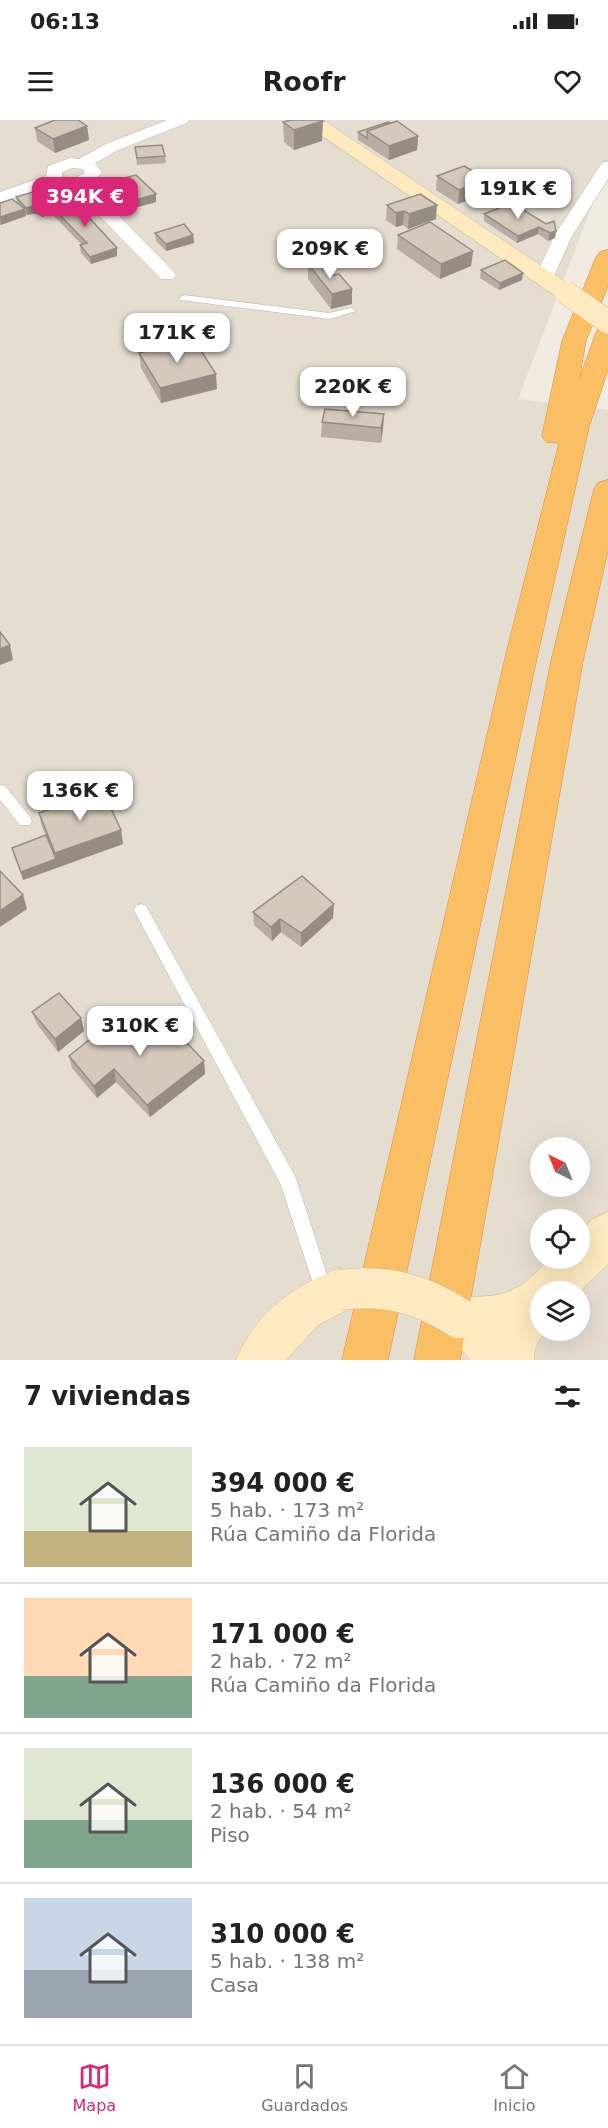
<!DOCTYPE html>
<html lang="es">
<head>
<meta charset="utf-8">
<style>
  body { margin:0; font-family:"DejaVu Sans",sans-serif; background:#f6f6f6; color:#222; height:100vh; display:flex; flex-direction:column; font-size:22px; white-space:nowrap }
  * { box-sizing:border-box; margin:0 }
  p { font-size:20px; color:#767676 }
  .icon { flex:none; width:33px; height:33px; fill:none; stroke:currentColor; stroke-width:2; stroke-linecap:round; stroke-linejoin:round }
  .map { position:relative; height:1240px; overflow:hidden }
  .side { display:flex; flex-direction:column; background:#fff; flex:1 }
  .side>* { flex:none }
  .needle { width:39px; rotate:317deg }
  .fabs { position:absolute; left:530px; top:1017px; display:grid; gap:12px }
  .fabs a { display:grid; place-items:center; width:60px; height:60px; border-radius:50%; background:#fff; box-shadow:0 6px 24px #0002; font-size:30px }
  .price { position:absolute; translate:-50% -51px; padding:0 14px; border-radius:12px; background:#fff; color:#222; font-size:20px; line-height:39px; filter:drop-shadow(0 2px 3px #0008) }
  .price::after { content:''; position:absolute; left:50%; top:36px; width:18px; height:14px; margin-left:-9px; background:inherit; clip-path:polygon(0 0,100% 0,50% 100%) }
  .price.on { background:#db2777; color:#fff }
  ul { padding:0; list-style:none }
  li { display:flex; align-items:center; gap:18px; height:150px; padding:0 24px }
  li+li { border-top:2px solid #e0e0e0 }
  li span { display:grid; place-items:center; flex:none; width:168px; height:120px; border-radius:0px; color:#555 }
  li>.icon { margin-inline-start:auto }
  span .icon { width:72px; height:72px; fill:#fffc; stroke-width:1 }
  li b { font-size:26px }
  h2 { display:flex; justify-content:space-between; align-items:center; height:72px; padding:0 24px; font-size:26px }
  .status { display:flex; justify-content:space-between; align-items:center; height:42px; padding:0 30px; background:#fff; direction:ltr }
  .status svg { height:16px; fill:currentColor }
  header { display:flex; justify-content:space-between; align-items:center; height:78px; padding:0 24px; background:#fff; font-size:27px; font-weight:600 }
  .tabs { display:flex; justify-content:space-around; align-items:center; height:84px; border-top:2px solid #e0e0e0; background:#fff; font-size:16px; color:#767676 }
  .tabs a { display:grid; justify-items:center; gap:3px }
  .tabs .on { color:#db2777 }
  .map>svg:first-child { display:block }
  .residential { fill:#e5ddd0; fill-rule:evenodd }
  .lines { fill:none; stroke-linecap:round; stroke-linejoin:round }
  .lane-casing { stroke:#bfb5a8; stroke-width:1 }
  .street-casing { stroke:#bfb5a8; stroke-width:1 }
  .secondary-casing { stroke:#d0bc93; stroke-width:1 }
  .highway-casing { stroke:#d89135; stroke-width:1 }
  .lane { fill:#fff; fill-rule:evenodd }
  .street { fill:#fff; fill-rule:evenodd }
  .secondary { fill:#fdeac0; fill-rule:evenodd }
  .highway { fill:#fabe64; fill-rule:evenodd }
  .secondary-bridge-far1-casing { stroke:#d0bc93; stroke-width:24; stroke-linecap:butt }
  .secondary-bridge-casing { stroke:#d0bc93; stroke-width:41; stroke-linecap:butt }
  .secondary-bridge-far1 { stroke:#fdeac0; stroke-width:23 }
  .secondary-bridge { stroke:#fdeac0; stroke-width:40 }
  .wall { fill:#b7ada1 }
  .shaded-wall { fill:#958d83 }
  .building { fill:#d5c9bb; stroke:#958d83; stroke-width:1.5 }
</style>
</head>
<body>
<div class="status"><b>06:13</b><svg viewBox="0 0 49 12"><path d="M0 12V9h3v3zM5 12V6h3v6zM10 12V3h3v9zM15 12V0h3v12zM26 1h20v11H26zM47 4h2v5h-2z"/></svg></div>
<header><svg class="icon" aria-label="menu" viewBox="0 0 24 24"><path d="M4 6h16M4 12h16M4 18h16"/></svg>Roofr<svg class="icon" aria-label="heart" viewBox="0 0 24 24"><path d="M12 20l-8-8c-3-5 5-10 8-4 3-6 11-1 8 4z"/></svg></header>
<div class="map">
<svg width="608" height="1240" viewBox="0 0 608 1240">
  <rect width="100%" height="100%" fill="#f1ebe2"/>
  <path class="residential" d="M 0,0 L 608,0 L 608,44 L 518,279 L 608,290 L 608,1240 L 0,1240 ZM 540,1028 L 579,1028 L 579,1066 L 540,1066 ZM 540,1100 L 579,1100 L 579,1138 L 540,1138 ZM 540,1172 L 579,1172 L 579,1210 L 540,1210 Z"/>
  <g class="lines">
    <defs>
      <g id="lane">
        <polygon points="184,175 329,193 351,188 356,191 329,199 181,180 179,178"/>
        <polygon points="0,665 5,666 30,697 32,701 30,705 20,705 0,680"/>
        <polygon points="141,784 146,786 295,1056 333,1173 330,1179 324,1182 318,1179 281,1065 136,794 134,790 136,786"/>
      </g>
      <g id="street">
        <path d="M 167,0 L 189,0 L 187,3 L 118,30 L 95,43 L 102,53 L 89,65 L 173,151 L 176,155 L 173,159 L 161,159 L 73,69 L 53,65 L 0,83 L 0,72 L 46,56 L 48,46 L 70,38 L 79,39 L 106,24 ZM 72,48 L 83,49 L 85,53 L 75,58 L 62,57 L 62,52 Z"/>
        <polygon points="608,41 608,59 572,116 553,158 550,162 538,162 535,158 554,116 602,43"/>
      </g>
      <g id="secondary">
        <polygon points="299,0 323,0 573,167 577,172 573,177 557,177"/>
        <path d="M 608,1092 L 608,1144 L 579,1172 L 540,1172 L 540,1210 L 545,1210 L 535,1229 L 534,1240 L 470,1240 C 459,1224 444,1216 437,1198 L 443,1182 C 466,1173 492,1181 514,1169 C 529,1162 538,1150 550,1138 L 579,1138 L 579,1112 L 593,1099 Z"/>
        <path d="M 339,1148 L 355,1154 L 361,1170 L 355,1186 L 318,1205 L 286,1240 L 236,1240 C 256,1192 292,1167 339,1148 Z"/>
      </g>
      <g id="highway">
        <polygon points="608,130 608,166 586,221 579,260 596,212 599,207 608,205 608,250 589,307 536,542 388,1240 342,1240 504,542 559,323 546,322 542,316 562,221 596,137 600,132"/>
        <polygon points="608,360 608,430 583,541 460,1240 414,1240 551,541 594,369 598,363"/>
      </g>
    </defs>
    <use href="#lane" class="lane-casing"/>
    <use href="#street" class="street-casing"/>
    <use href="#secondary" class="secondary-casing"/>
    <use href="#highway" class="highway-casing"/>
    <use href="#lane" class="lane"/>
    <use href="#street" class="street"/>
    <use href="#secondary" class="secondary"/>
    <use href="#highway" class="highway"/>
    <defs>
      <polyline id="secondary-bridge-far1" points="565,172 608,202"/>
      <path id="secondary-bridge" d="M 339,1170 C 385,1164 420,1173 459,1198"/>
    </defs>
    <use href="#secondary-bridge-far1" class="secondary-bridge-far1-casing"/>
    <use href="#secondary-bridge" class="secondary-bridge-casing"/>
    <use href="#secondary-bridge-far1" class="secondary-bridge-far1"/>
    <use href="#secondary-bridge" class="secondary-bridge"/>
  </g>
  <g class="wall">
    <polygon points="283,2 322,21 294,30 284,22"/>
    <polygon points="388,2 418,16 417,30 389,40 358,20 358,12"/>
    <polygon points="87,6 89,20 55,33 37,21 35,8"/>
    <polygon points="135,27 165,36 166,43 137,45"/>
    <polygon points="437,56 485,74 458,84 436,70"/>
    <polygon points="105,63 156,82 127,90 106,71"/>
    <polygon points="35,64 72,79 117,136 91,144 81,133 80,125 82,125 52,94 42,97 38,93 27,95 26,94 26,96 0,105 0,83 17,82 16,77 36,71"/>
    <polygon points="387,85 436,99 408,109 403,105 396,107 386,100"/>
    <polygon points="484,94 556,111 555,118 548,121 538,114 517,123 484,101"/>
    <polygon points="155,113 193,115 194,123 166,131 156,121"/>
    <polygon points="398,115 473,131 471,146 440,159 397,129"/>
    <polygon points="308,144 352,169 352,184 331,189 308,159"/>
    <polygon points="481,150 522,160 499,170 480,158"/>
    <polygon points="139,233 217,269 161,283 141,248"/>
    <polygon points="384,294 383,309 381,323 321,317 322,302"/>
    <polygon points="39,693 121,710 123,724 23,760 12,728 46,716 42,707"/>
    <polygon points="253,792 333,798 301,827 281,812 272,821 254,805"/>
    <polygon points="32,892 81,898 84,911 58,932 37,904"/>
    <polygon points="109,921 204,941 205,954 150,997 116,962 97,978 72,948 69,936"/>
  </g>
  <g class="shaded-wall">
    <polygon points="323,1 322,21 294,30 294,10"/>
    <polygon points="87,6 89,20 55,33 53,19"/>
    <polygon points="418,16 417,30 389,40 389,26"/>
    <polygon points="487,59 485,74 458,84 459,70"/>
    <polygon points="71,73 73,87 51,86 50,79"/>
    <polygon points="156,74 156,82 127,90 126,83"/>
    <polygon points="36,85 38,93 27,95 26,88"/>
    <polygon points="437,85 436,99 408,109 409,94"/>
    <polygon points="51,86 52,94 42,97 40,89"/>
    <polygon points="25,89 26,96 1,105 0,97"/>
    <polygon points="404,91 403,105 396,107 396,93"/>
    <polygon points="539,107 538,114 517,123 518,116"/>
    <polygon points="556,111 555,118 548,121 550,113"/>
    <polygon points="193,115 194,123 166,131 166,124"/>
    <polygon points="117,128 117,136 91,144 90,137"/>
    <polygon points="473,131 471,146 440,159 441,144"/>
    <polygon points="523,153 522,160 499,170 500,163"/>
    <polygon points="352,169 352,184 331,189 332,174"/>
    <polygon points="216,254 217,269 161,283 160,268"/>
    <polygon points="384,294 383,309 381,323 381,308"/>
    <polygon points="10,525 13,540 0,545 0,529"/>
    <polygon points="121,710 123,724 23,760 21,752 56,739 55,733"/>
    <polygon points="23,775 27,789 0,807 0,791"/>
    <polygon points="334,784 333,798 301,827 301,813"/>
    <polygon points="280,799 281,812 272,821 271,807"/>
    <polygon points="81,898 84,911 58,932 55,919"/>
    <polygon points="204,941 205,954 150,997 147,985"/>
    <polygon points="114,949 116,962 97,978 94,966"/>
  </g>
  <g class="building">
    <polygon points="55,0 78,0 87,6 53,19 35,8"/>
    <polygon points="291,0 321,0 323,1 294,10 283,2"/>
    <polygon points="397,1 418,16 389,26 367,11"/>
    <polygon points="388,2 390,3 367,11 367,18 358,12"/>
    <polygon points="162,25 165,36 137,38 135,27"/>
    <polygon points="464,46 487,59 459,70 437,56"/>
    <polygon points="136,55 156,74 126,83 105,63"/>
    <polygon points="56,58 71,73 50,79 35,64"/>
    <polygon points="36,71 51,86 40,89 36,85 26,88 16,77"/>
    <polygon points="420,74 437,85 409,94 404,91 396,93 387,85"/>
    <polygon points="12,79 25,89 0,97 0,83"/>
    <polygon points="72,79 117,128 90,137 80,125 87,123 51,86"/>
    <polygon points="512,83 546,104 554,101 556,111 550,113 539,107 518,116 484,94"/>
    <polygon points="430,102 473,131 441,144 398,115"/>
    <polygon points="184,104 193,115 166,124 155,113"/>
    <polygon points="505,140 523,153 500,163 481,150"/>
    <polygon points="318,142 330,156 339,154 352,169 332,174 308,144"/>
    <polygon points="194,220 216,254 160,268 139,233"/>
    <polygon points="325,289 384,294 381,308 322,302"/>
    <polygon points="0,512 10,525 0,529"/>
    <polygon points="103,671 121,710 55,733 39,693"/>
    <polygon points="46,715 56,739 21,752 12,728"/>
    <polygon points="0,751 23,775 0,791"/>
    <polygon points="302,756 334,784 301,813 280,799 271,807 253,792"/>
    <polygon points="59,873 81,898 55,919 32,892"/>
    <polygon points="154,888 204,941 147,985 114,949 94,966 69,936 100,911 109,921"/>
  </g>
</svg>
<div class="fabs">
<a><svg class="needle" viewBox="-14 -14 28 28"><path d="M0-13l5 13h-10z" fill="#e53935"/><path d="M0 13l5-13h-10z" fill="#767676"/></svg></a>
<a><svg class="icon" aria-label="locate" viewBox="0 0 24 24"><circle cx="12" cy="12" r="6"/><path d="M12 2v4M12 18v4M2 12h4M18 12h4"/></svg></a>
<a><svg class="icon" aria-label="layers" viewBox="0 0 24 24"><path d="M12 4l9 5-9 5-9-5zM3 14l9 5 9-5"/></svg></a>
</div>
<b class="price" style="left:518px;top:100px">191K €</b>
<b class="price on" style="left:85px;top:108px">394K €</b>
<b class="price" style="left:330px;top:160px">209K €</b>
<b class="price" style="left:177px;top:244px">171K €</b>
<b class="price" style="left:353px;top:298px">220K €</b>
<b class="price" style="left:80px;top:702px">136K €</b>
<b class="price" style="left:140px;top:937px">310K €</b>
</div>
<section class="side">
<h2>7 viviendas<svg class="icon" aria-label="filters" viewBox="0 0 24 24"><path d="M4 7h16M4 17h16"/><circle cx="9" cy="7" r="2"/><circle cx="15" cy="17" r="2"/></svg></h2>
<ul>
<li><span style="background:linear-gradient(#dfe7d0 70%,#c2b280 0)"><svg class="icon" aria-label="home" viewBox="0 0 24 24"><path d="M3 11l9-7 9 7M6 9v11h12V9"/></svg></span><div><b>394 000 €</b><p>5 hab. · 173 m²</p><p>Rúa Camiño da Florida</p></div></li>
<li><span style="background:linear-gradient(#ffd9b3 65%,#7fa58c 0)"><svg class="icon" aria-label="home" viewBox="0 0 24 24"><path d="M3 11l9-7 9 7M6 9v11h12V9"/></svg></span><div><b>171 000 €</b><p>2 hab. · 72 m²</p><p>Rúa Camiño da Florida</p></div></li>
<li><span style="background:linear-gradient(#dfe7d0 60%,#7fa58c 0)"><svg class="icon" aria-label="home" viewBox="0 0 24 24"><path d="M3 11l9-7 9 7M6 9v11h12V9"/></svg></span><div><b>136 000 €</b><p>2 hab. · 54 m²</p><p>Piso</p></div></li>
<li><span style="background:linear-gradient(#c9d6e8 60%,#9aa5b1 0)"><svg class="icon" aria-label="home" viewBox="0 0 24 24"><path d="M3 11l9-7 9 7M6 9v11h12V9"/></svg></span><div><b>310 000 €</b><p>5 hab. · 138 m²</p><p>Casa</p></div></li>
</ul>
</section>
<nav class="tabs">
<a class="on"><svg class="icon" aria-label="map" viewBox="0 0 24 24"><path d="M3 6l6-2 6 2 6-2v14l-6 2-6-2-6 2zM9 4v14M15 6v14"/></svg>Mapa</a>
<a><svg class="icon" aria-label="saved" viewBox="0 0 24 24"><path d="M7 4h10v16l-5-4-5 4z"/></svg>Guardados</a>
<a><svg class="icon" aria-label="home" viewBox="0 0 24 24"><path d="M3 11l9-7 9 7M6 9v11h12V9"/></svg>Inicio</a>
</nav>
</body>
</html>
